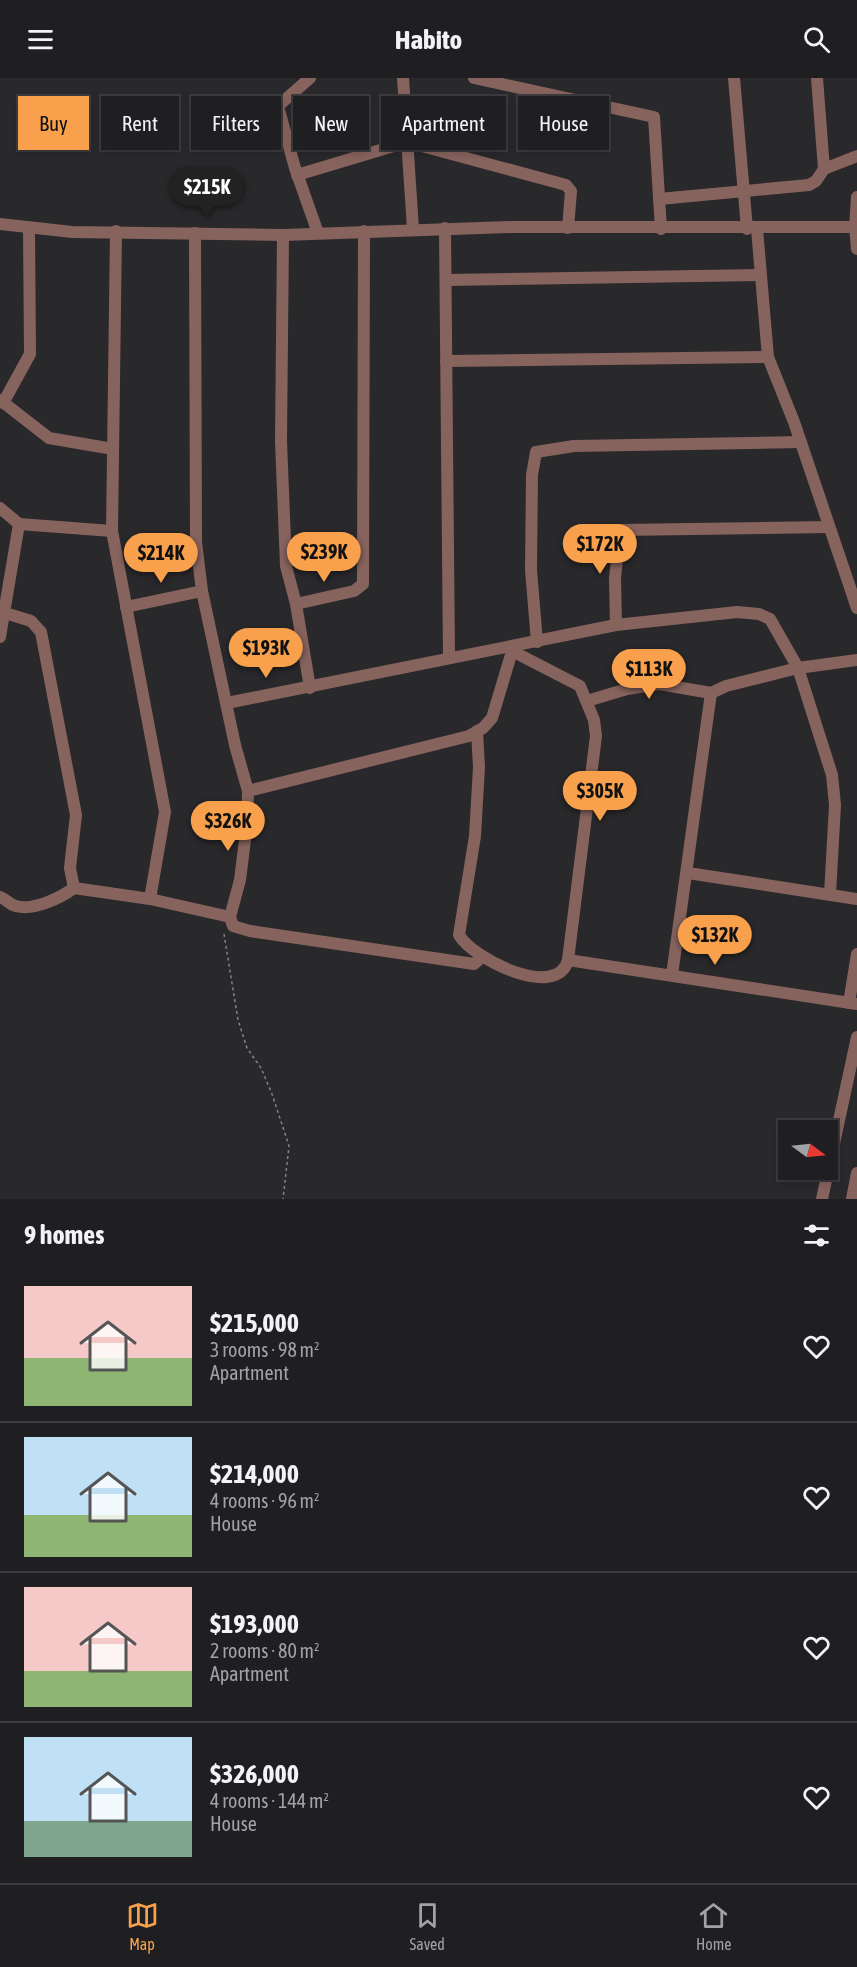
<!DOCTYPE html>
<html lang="en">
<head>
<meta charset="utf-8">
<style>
  body { margin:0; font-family:"Asap Condensed",sans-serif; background:#2c2b2d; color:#f1f3f6; height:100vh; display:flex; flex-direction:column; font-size:22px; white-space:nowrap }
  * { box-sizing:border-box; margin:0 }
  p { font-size:20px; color:#a1a2a5 }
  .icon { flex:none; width:33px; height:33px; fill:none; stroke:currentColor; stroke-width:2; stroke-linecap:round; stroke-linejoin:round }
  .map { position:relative; height:1121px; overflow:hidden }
  .panel { display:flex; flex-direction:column; background:#1f1e20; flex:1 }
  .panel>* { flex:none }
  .top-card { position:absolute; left:18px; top:18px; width:822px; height:54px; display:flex; gap:12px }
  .needle { width:39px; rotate:105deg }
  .controls { position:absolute; left:778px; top:1042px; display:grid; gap:12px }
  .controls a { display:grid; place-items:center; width:60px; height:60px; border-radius:0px; background:#1f1e20; box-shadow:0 3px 9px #0003,0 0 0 2px #3c3c3e; font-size:30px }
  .price { position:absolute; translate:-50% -51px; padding:0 14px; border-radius:21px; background:#f9a04c; color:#111; font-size:20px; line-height:39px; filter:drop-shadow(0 2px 3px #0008) }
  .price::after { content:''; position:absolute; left:50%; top:36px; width:18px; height:14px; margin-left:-9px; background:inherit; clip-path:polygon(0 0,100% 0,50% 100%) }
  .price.active { background:#222; color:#fff }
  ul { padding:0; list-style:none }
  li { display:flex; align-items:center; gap:18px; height:150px; padding:0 24px }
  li+li { border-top:2px solid #3c3c3e }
  li span { display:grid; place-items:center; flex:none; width:168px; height:120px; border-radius:0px; color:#555 }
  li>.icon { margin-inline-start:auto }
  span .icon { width:72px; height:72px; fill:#fffc; stroke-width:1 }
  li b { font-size:26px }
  h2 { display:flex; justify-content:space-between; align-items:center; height:72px; padding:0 24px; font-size:26px }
  .tag { padding:0 21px; border-radius:0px; background:#1f1e20; box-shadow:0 3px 9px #0003,0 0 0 2px #3c3c3e; font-size:21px; line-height:54px }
  .tag.active { background:#f9a04c; color:#111 }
  header { display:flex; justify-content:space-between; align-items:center; height:78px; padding:0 24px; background:#1f1e20; font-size:27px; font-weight:700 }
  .dock { display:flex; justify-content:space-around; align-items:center; height:84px; border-top:2px solid #3c3c3e; background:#1f1e20; font-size:16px; color:#a1a2a5 }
  .dock a { display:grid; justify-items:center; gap:3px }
  .dock .active { color:#f9a04c }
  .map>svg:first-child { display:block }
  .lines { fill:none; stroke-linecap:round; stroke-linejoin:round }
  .path { stroke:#848385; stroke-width:1.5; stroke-dasharray:3 3; stroke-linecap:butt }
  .minor { stroke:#87635e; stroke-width:12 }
</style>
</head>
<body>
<header><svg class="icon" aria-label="menu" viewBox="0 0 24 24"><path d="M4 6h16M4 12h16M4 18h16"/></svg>Habito<svg class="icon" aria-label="search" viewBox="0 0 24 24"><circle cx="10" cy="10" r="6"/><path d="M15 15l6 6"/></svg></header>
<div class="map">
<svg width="857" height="1121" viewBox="0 0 857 1121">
  <rect width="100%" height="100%" fill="#29282b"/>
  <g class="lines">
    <polyline class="path" points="224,856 238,942 247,970 261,990 272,1016 289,1068 283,1121"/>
    <g class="minor">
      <polyline points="310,0 278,28 295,90 318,155"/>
      <polyline points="403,0 413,151"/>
      <polyline points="474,0 654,39 661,151"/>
      <polyline points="734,0 747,151"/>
      <polyline points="817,0 824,91"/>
      <polyline points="297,97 407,64 566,107 571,113 568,150"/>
      <polyline points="857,119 855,149 857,171"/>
      <polyline points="659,121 809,107 816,103 824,91 857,78"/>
      <polyline points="0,146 72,154 283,157 509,149 855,149"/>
      <polyline points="445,150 449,580"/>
      <polyline points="757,151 768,279 794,344 857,530"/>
      <polyline points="116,153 112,453 165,734 150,821"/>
      <polyline points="195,155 196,464 202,513 235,667 248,713 247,746 240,802 230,839 233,848 250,853 474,886 481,880"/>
      <polyline points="283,157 281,363 286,488 296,526 310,610"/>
      <polyline points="446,202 760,197"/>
      <polyline points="446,283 768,279"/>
      <polyline points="0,322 49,360 113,371"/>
      <polyline points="3,325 30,276 29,151"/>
      <polyline points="0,430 19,446 112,453"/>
      <polyline points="296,526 354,513 363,506 364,153"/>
      <polyline points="126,529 202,513"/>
      <polyline points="5,535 31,543 41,554 76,737 70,790 74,810"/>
      <polyline points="616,547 615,500 620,452 829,449"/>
      <polyline points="0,559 19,446"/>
      <polyline points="537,564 531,492 532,397 536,374 574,368 801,364"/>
      <polyline points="587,623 627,611 659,606 711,615 726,608 798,590 857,582"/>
      <polyline points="227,625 616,547 737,534 759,536 770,541 798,590 832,697 835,727 830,816"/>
      <path d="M 477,653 L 479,689 L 475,758 L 459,857 C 473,881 557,923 568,882 L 596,658 L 594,642 L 580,608 L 512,573"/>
      <polyline points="248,713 469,658 483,650 492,640 513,570"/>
      <polyline points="688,795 857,821"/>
      <path d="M 0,819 C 6,821 10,827 16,828 C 34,833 60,820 74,810 L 150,821 L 230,839"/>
      <polyline points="568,882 857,926"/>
      <polyline points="672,897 711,615"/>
      <polyline points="849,925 857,876"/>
      <polyline points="822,1121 857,959"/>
      <polyline points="852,1121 857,1095"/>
    </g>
  </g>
</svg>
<div class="controls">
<a><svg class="needle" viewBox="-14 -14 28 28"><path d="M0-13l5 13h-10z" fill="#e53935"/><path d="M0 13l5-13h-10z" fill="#a1a2a5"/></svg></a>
</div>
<b class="price active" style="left:207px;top:140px">$215K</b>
<b class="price" style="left:600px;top:497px">$172K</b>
<b class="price" style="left:324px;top:505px">$239K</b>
<b class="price" style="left:161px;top:506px">$214K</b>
<b class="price" style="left:266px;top:601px">$193K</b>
<b class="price" style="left:649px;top:622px">$113K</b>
<b class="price" style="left:600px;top:744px">$305K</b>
<b class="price" style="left:228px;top:774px">$326K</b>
<b class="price" style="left:715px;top:888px">$132K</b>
<div class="top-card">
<a class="tag active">Buy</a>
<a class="tag">Rent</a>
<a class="tag">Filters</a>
<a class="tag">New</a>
<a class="tag">Apartment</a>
<a class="tag">House</a>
</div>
</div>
<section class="panel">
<h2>9 homes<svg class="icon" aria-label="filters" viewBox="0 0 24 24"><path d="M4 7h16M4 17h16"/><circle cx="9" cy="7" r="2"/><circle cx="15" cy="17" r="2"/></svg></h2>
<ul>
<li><span style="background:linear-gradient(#f6c9c9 60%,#8fb573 0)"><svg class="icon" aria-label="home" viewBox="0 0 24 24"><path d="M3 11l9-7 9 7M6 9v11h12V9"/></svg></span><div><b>$215,000</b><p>3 rooms · 98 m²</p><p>Apartment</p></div><svg class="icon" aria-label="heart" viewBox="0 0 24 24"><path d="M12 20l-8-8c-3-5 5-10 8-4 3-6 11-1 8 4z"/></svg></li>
<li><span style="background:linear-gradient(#bfe0f5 65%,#8fb573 0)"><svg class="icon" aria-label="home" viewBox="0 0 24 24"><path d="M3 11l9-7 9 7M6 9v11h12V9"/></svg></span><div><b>$214,000</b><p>4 rooms · 96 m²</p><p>House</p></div><svg class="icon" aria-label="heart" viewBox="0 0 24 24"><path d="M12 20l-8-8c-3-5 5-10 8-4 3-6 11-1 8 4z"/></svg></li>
<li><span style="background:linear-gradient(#f6c9c9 70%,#8fb573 0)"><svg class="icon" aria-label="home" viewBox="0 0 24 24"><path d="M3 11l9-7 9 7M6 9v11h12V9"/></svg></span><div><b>$193,000</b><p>2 rooms · 80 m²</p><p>Apartment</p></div><svg class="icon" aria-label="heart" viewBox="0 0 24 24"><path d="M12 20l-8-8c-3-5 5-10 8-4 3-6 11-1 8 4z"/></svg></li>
<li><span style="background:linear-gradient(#bfe0f5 70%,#7fa58c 0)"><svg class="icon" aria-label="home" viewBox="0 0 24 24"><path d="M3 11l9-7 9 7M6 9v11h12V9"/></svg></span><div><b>$326,000</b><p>4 rooms · 144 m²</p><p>House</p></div><svg class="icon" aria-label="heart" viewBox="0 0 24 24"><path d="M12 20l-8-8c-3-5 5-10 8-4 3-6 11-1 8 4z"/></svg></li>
</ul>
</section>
<nav class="dock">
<a class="active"><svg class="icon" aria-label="map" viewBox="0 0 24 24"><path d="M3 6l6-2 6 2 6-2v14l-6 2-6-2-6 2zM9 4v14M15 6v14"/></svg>Map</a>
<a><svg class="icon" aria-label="saved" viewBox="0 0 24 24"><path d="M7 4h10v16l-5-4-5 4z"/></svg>Saved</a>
<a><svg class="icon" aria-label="home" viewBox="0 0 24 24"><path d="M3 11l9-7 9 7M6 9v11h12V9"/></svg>Home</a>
</nav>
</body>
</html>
